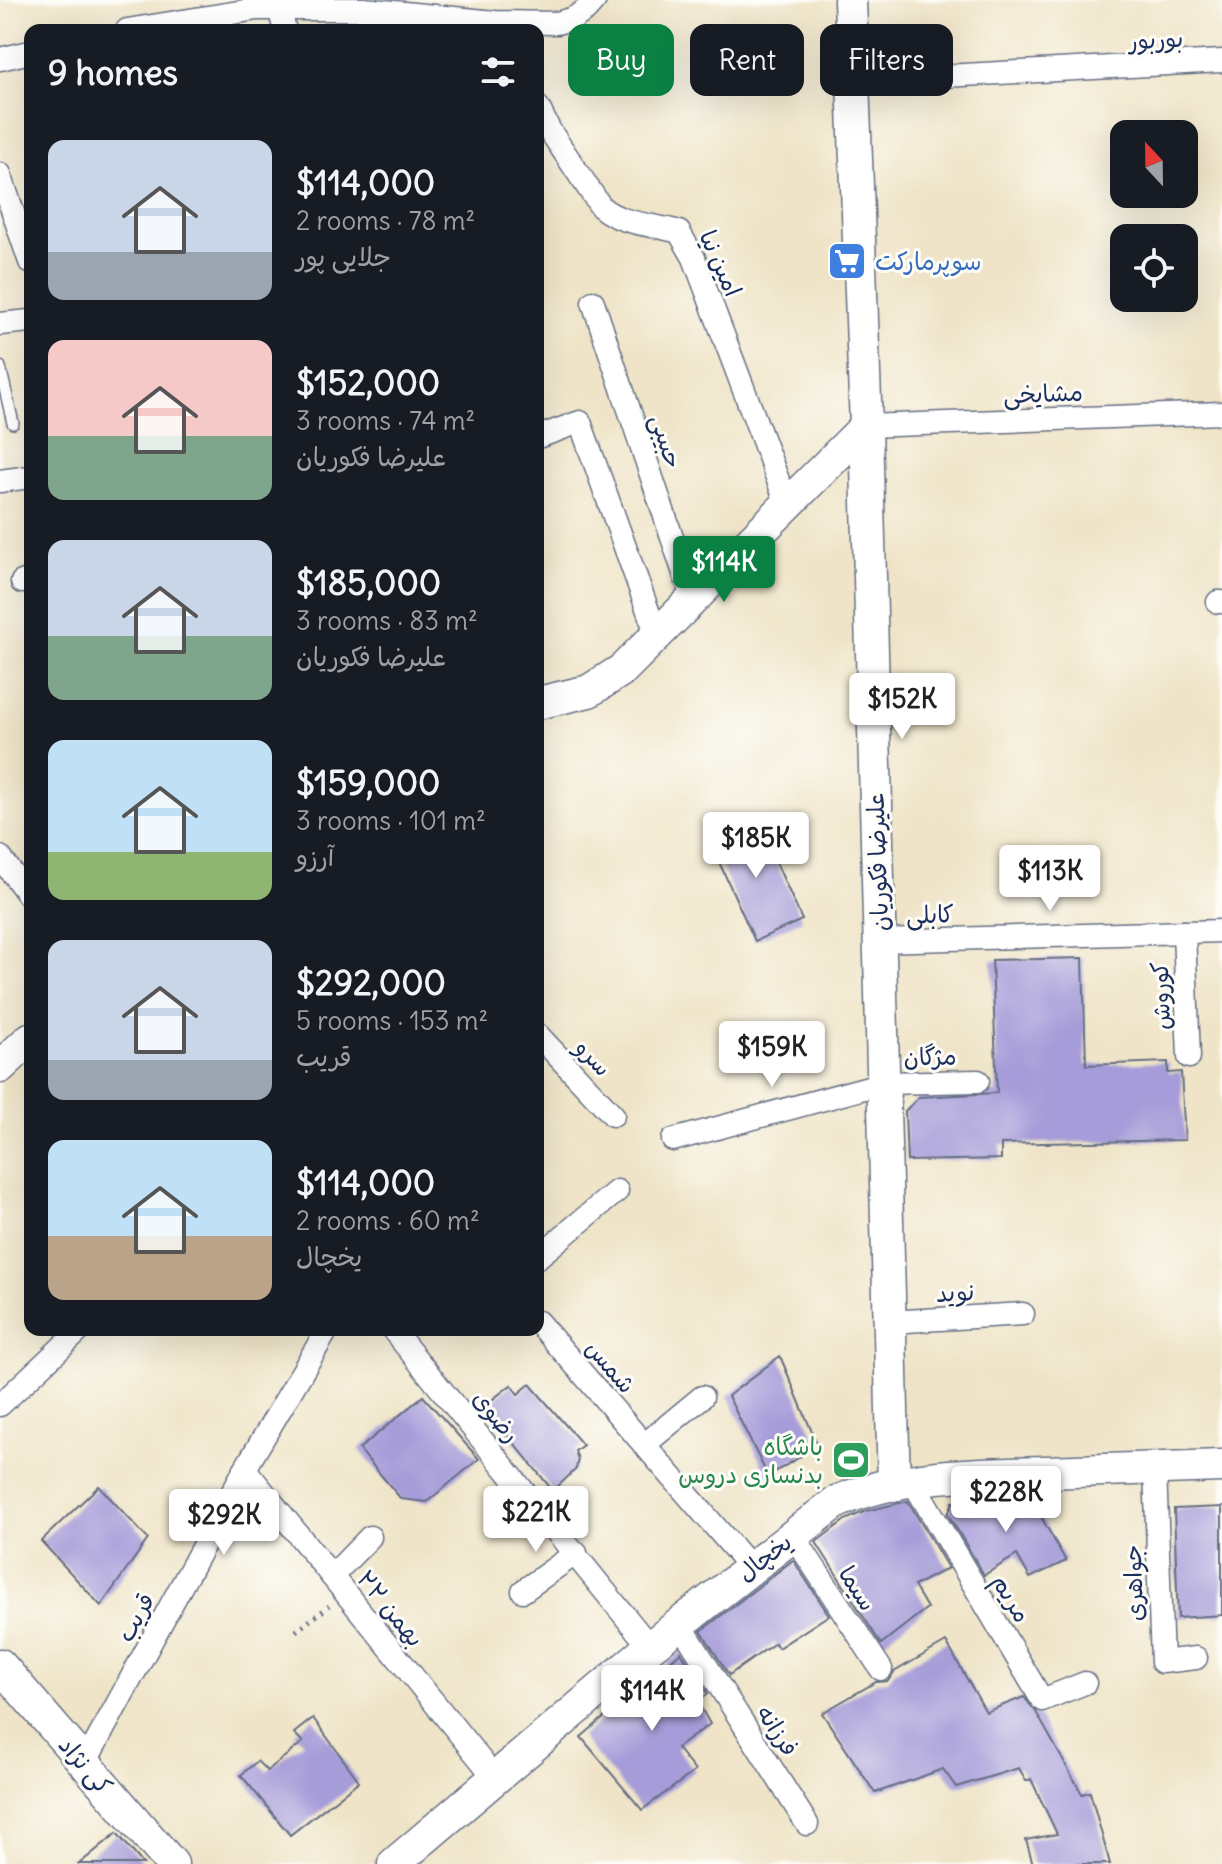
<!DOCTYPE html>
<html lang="en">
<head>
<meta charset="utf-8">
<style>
  body { margin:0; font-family:Delius,"Playpen Sans Arabic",sans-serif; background:#20242c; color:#f1f3f6; height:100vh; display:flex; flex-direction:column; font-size:30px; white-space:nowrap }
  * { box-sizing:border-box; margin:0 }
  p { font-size:26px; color:#9ea1a6 }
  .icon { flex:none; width:44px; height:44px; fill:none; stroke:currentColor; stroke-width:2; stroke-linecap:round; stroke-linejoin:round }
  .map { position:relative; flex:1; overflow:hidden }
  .sheet { position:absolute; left:24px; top:24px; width:520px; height:1312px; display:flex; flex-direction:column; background:#171b24; border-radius:16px; box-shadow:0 8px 32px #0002 }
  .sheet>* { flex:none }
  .top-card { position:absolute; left:568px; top:24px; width:534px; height:72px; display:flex; gap:16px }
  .needle { width:52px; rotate:338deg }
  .fabs { position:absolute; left:1110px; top:120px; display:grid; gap:16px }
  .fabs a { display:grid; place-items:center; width:88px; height:88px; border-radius:16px; background:#171b24; box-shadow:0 8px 32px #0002; font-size:40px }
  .price { position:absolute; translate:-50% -68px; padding:0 18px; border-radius:8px; background:#fff; color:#222; font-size:26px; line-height:52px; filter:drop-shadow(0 2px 4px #0008) }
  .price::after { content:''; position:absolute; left:50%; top:48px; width:24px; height:18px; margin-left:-12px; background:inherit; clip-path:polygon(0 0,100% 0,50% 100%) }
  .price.current { background:#0b8043; color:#fff }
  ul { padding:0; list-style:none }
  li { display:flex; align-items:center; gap:24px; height:200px; padding:0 24px }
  li span { display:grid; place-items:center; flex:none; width:224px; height:160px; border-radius:16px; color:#555 }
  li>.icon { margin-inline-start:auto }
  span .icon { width:96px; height:96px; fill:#fffc; stroke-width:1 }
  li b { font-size:34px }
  h2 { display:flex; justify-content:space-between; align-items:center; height:96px; padding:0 24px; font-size:34px }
  .pill { padding:0 28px; border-radius:16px; background:#171b24; box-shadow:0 8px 32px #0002; font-size:28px; line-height:72px }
  .pill.current { background:#0b8043; color:#fff }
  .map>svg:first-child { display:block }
  .building { fill:#a69cd9 }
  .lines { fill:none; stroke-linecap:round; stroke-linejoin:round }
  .lane-casing { stroke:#656e83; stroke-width:14 }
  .street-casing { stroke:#656e83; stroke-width:25 }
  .secondary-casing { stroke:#656e83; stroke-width:35 }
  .path { stroke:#656e83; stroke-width:5; stroke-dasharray:2 6; stroke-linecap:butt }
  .lane { stroke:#fff; stroke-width:11 }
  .street { stroke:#fff; stroke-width:22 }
  .secondary { stroke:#fff; stroke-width:32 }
  .labels { text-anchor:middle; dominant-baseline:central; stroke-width:6; stroke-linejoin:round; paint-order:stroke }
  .street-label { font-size:24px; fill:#1b2f5e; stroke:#fdfcf7 }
  .shop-label { font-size:24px; fill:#366cbe; stroke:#fdfcf7; text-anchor:start }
  .leisure-label { font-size:24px; fill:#27864d; stroke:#fdfcf7; text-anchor:end }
</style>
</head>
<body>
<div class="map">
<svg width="1222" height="1864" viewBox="0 0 1222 1864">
  <rect width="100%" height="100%" fill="#fdfcf7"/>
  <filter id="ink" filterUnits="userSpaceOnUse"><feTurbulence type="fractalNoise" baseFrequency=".0125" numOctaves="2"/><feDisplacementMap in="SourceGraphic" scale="16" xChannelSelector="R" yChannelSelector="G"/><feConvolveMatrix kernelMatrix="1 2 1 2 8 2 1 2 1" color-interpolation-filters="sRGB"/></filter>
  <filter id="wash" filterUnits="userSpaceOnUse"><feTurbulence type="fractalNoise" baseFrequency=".006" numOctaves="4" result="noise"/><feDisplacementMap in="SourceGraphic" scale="32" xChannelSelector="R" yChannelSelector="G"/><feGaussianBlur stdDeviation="1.8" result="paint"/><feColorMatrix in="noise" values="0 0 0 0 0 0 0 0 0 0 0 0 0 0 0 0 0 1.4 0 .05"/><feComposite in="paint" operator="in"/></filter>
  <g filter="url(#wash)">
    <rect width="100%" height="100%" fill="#efe4c7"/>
    <g id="blocks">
      <g class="building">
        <polygon points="756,818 802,920 755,941 709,840"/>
        <polygon points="1083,958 1086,1065 1168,1062 1168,1073 1181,1072 1185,1140 1001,1144 1001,1159 907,1161 905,1111 919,1097 997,1093 992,960"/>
        <polygon points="780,1356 818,1446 768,1476 728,1396"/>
        <polygon points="530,1384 583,1445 575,1451 578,1459 576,1469 553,1491 484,1406 511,1385 518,1394"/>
        <polygon points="423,1396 479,1459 427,1502 401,1499 359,1449"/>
        <polygon points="99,1486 148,1539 101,1606 41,1541"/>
        <polygon points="1031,1499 1066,1561 1030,1578 1017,1555 984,1575 948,1514 953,1502"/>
        <polygon points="908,1501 948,1568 914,1586 927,1608 881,1644 816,1542 845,1520 866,1511"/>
        <polygon points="1222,1507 1222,1615 1178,1618 1174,1509"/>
        <polygon points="793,1560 829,1615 778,1648 775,1643 729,1675 701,1631"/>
        <polygon points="946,1642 986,1712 1024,1697 1036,1712 1082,1794 1090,1792 1110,1864 1033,1864 1026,1840 1057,1834 1031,1779 1026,1781 1019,1768 956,1787 943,1769 875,1793 822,1713 876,1682 888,1681 894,1672"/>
        <polygon points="681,1652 708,1694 697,1701 710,1724 677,1748 695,1771 642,1810 581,1737"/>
        <polygon points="313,1718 359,1781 290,1835 241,1775 257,1761 267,1771 303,1742 294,1733"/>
        <polygon points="117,1833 143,1864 79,1864"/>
      </g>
    </g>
  </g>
  <g filter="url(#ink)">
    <use href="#blocks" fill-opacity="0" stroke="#656e83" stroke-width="2"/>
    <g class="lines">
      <defs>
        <polyline id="lane" points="0,367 13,423"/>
        <g id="street">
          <polyline points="279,9 285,30"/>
          <polyline points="127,30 257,9 363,9 495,22 557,23 574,18 586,10 595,0"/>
          <polyline points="0,59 30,52"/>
          <polyline points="853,81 1222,61"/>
          <path d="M 538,107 L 550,131 L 601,207 C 622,225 653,224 679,232 L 694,258 L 787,504"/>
          <polyline points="0,174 30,262"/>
          <polyline points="593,302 692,597"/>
          <polyline points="0,324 30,321"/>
          <polyline points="866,426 1222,413"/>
          <polyline points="538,437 580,422 656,633"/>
          <polyline points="0,481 30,477"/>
          <polyline points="22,582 30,579"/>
          <polyline points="1218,602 1222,602"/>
          <polyline points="0,857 30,897"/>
          <polyline points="1184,932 1189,1057"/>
          <polyline points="880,941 1222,931"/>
          <polyline points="538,1035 613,1115"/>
          <polyline points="673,1140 883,1083 978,1081"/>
          <polyline points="538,1257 617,1191"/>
          <polyline points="538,1322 750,1567"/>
          <polyline points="889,1322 1023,1314"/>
          <polyline points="393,1330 650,1647"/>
          <polyline points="0,1405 80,1330"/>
          <polyline points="644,1445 702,1397"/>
          <polyline points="1155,1468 1162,1662 1196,1658"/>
          <polyline points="245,1469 496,1779"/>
          <polyline points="913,1482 1042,1700 1085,1683"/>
          <polyline points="793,1535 881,1669"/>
          <polyline points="332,1576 370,1537"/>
          <polyline points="523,1591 576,1553"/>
          <polyline points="680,1624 807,1824"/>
          <polyline points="85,1763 245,1469 327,1330"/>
        </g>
        <g id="secondary">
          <polyline points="850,0 866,426 894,1485"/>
          <polyline points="538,703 589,691 622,670 866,426"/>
          <polyline points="0,1067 30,1039"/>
          <polyline points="0,1665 172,1864"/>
          <path d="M 394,1864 L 650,1647 L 835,1503 C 899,1473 975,1474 1045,1472 C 1104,1470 1163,1468 1222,1466"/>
        </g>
      </defs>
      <use href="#lane" class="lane-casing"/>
      <use href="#street" class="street-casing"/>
      <use href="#secondary" class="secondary-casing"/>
      <polyline class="path" points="296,1631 329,1606"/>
      <use href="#lane" class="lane"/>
      <use href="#street" class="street"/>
      <use href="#secondary" class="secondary"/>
    </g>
  </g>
  <defs>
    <symbol id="supermarket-square" viewBox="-11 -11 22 22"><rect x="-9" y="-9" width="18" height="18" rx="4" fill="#3f7fe0" stroke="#fdfcf7"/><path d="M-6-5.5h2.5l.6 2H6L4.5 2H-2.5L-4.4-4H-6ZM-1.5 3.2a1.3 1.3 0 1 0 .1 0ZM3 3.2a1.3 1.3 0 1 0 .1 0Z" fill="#fff"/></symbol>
    <symbol id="stadium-square" viewBox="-11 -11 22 22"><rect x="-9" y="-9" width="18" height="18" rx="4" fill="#2e9e5b" stroke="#fdfcf7"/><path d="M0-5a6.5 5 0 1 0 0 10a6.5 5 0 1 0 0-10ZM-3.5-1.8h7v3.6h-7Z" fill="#fff"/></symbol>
  </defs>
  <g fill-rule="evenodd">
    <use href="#supermarket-square" x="825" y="239" width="44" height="44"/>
    <use href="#stadium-square" x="829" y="1438" width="44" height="44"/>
  </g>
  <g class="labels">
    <g class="street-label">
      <text transform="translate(1156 39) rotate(-3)">بوربور</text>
      <text transform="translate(721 263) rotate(66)">امین نیا</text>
      <text transform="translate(1043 393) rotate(-2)">مشایخی</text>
      <text transform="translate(667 441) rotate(72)">حبیبی</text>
      <text transform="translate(877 862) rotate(-92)">علیرضا فکوریان</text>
      <text transform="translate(930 914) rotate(-2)">کابلی</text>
      <text transform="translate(1160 996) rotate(-92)">کوروش</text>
      <text transform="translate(930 1056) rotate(-1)">مژگان</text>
      <text transform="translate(594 1057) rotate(47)">سرو</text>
      <text transform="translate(955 1292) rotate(-3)">نوید</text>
      <text transform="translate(611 1366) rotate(49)">شمس</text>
      <text transform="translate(497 1416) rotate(51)">رضوی</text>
      <text transform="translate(764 1557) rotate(-38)">یخچال</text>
      <text transform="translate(1133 1583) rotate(-92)">جواهری</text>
      <text transform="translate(858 1588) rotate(57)">سیما</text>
      <text transform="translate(1012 1598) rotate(59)">مریم</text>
      <text transform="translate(391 1608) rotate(51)">۲۲ بهمن</text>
      <text transform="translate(135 1617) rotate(-61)">قریب</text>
      <text transform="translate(778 1730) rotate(57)">فرزانه</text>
      <text transform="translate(86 1765) rotate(49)">کی نژاد</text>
    </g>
    <g class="shop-label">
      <text x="875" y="261">سوپرمارکت</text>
    </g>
    <g class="leisure-label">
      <text x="823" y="1446">باشگاه<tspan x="823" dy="28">بدنسازی دروس</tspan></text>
    </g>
  </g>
</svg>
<div class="fabs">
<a><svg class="needle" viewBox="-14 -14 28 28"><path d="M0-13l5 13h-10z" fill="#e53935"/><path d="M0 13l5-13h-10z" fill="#9ea1a6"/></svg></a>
<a><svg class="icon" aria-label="locate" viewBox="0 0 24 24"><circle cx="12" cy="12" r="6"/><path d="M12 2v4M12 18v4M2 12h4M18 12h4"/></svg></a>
</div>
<b class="price current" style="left:724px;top:604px">$114K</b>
<b class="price" style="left:902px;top:741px">$152K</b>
<b class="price" style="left:756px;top:880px">$185K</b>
<b class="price" style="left:1050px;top:913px">$113K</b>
<b class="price" style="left:772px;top:1089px">$159K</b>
<b class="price" style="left:1006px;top:1534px">$228K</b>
<b class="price" style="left:536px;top:1554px">$221K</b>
<b class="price" style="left:224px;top:1557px">$292K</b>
<b class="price" style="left:652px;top:1733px">$114K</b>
<div class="top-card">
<a class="pill current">Buy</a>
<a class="pill">Rent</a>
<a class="pill">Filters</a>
</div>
<section class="sheet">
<h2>9 homes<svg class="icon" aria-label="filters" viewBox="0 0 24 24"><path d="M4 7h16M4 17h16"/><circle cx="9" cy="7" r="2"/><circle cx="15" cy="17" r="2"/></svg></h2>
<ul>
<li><span style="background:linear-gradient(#c9d6e8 70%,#9aa5b1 0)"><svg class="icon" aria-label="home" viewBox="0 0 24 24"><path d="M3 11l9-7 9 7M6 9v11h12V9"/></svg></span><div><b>$114,000</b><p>2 rooms · 78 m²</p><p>جلایی پور</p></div></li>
<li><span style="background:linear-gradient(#f6c9c9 60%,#7fa58c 0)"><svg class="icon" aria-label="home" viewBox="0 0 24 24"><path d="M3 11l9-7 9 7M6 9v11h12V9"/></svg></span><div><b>$152,000</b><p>3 rooms · 74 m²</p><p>علیرضا فکوریان</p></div></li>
<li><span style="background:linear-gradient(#c9d6e8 60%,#7fa58c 0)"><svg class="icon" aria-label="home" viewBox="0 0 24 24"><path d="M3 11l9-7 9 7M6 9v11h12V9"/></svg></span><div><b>$185,000</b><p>3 rooms · 83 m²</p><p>علیرضا فکوریان</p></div></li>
<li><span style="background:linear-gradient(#bfe0f5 70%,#8fb573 0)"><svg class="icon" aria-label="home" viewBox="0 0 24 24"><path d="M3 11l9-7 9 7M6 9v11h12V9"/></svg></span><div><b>$159,000</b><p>3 rooms · 101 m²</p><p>آرزو</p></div></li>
<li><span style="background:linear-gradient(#c9d6e8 75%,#9aa5b1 0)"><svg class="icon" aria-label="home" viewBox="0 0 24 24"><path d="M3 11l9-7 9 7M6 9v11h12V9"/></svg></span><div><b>$292,000</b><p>5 rooms · 153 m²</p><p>قریب</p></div></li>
<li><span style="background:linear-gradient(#bfe0f5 60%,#b9a48a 0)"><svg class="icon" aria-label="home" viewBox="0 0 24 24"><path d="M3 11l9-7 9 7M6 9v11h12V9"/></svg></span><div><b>$114,000</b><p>2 rooms · 60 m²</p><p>یخچال</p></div></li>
</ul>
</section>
</div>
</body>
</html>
